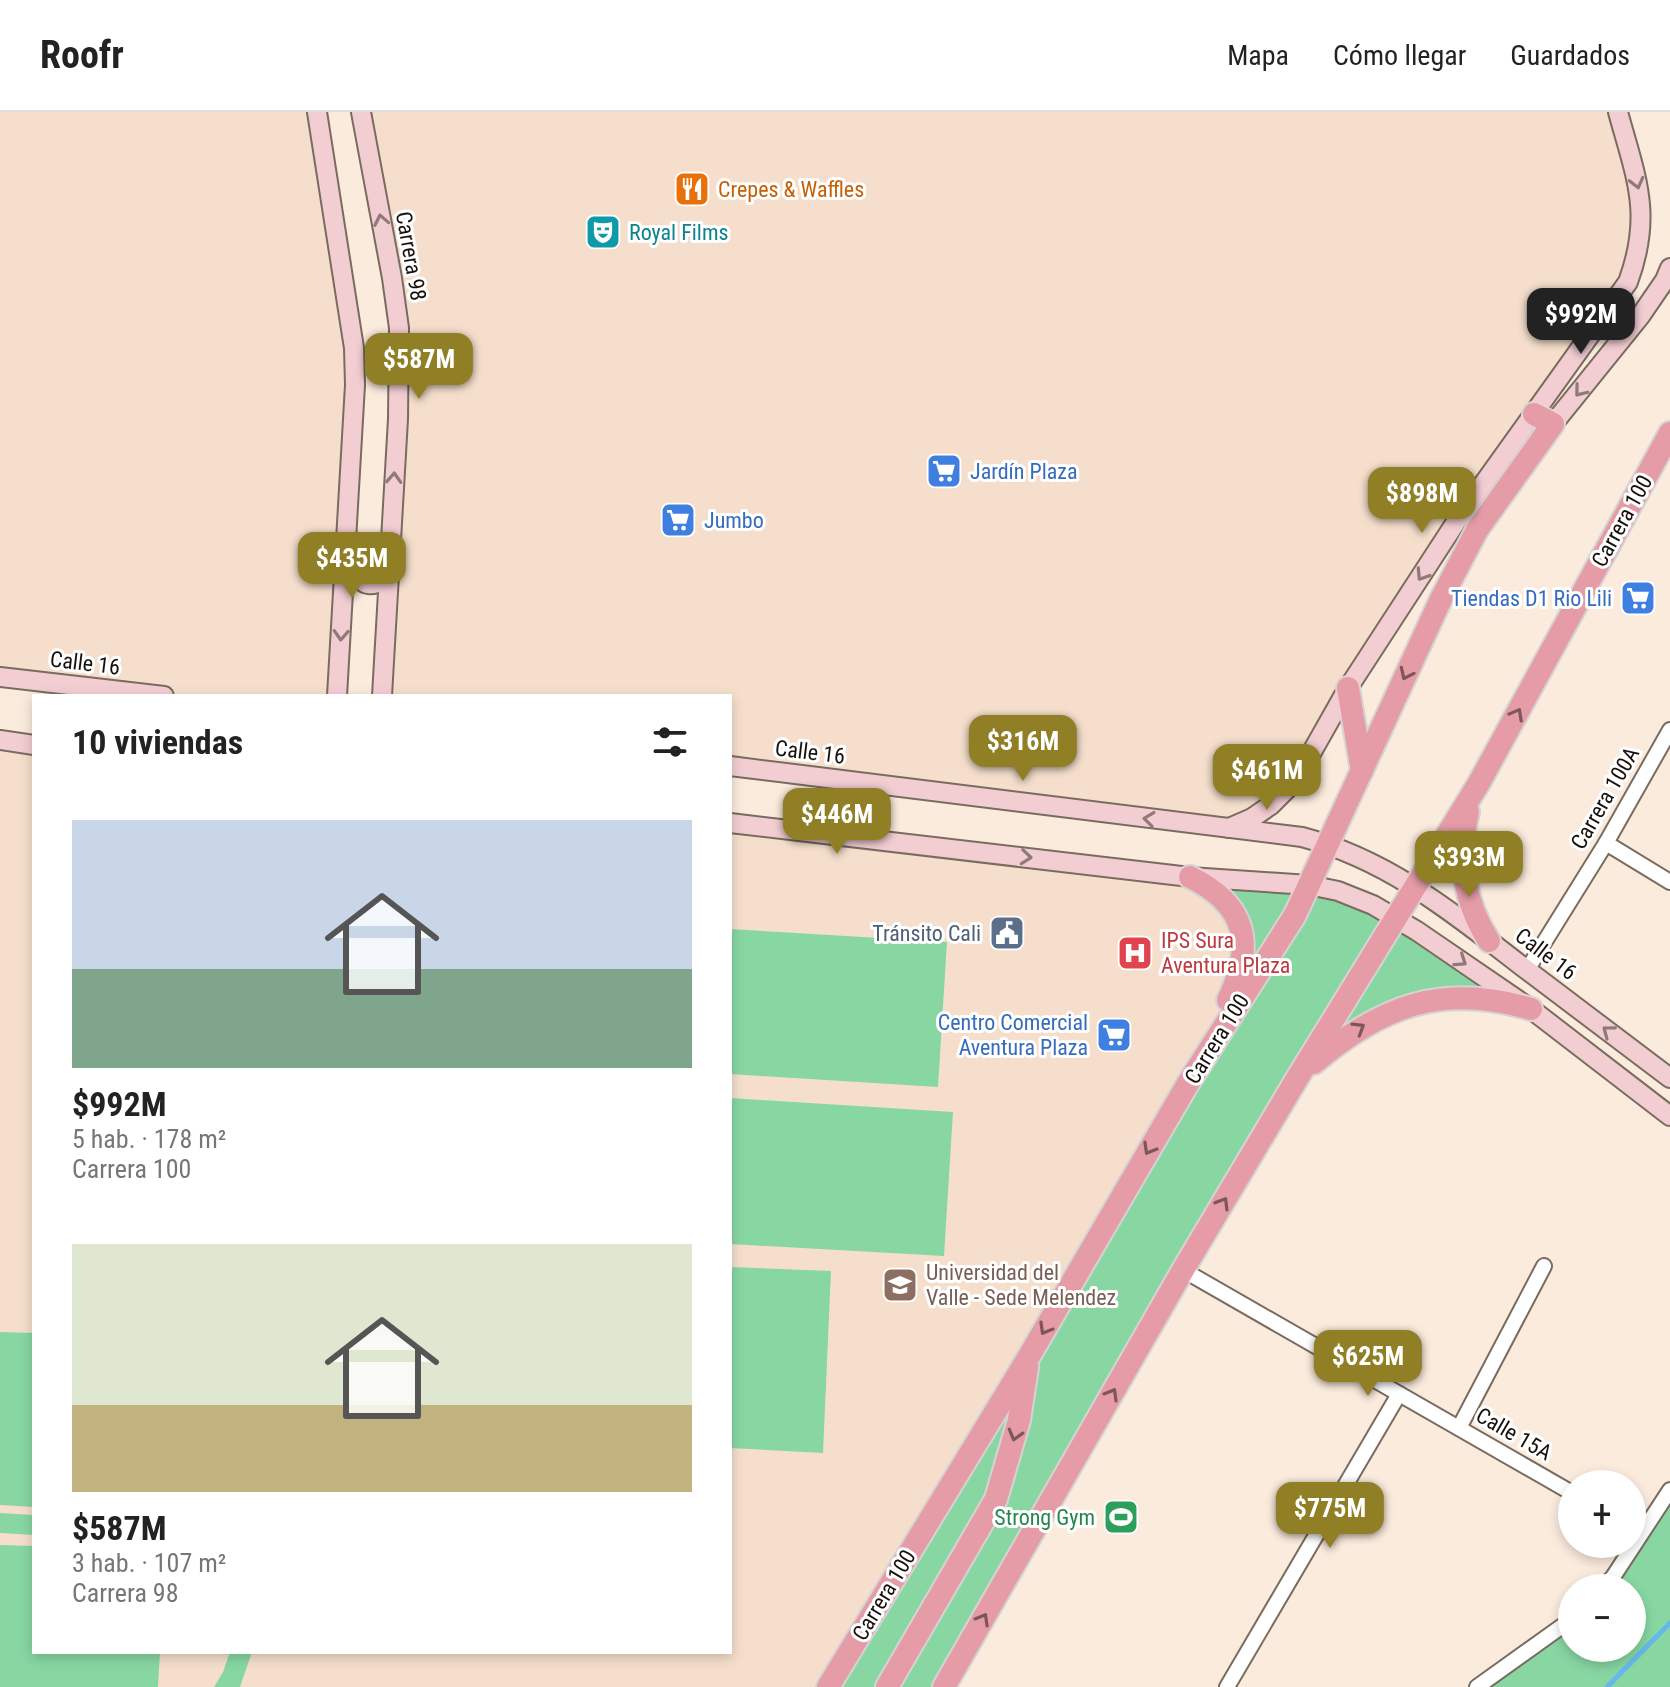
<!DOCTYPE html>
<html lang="es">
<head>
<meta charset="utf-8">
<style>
  body { margin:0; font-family:"Roboto Condensed",sans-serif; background:#f6f6f6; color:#222; height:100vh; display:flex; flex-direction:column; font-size:30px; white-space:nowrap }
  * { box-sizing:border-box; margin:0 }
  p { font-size:26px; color:#767676 }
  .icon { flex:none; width:44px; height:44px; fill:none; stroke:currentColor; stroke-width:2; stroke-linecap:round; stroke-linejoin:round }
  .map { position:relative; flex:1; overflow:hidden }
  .sheet { position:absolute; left:32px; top:582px; width:700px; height:960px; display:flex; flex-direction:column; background:#fff; border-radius:0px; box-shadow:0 4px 12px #0003 }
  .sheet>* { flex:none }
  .buttons { position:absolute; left:1558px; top:1358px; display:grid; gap:16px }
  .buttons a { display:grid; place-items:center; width:88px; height:88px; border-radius:50%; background:#fff; box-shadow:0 4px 12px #0003; font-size:40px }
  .price { position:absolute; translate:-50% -68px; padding:0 18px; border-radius:16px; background:#917f26; color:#fff; font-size:26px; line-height:52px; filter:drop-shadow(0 2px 4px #0008) }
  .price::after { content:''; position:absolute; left:50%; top:48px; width:24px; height:18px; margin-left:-12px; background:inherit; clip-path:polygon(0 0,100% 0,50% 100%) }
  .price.current { background:#222; color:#fff }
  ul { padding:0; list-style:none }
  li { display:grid; align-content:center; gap:16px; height:424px; padding:0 40px }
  li span { display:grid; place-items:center; height:248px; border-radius:0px; color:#555 }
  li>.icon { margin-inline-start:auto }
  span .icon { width:144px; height:144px; fill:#fffc; stroke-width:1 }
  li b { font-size:34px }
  h2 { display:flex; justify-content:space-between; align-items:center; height:96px; padding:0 40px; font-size:34px }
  header { display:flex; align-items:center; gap:48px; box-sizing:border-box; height:112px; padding:0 40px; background:#fff; border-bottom:2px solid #e0e0e0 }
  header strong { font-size:38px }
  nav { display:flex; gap:44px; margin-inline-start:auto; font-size:28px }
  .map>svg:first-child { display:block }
  .built { fill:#f5dfcc }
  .green { fill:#88d7a3 }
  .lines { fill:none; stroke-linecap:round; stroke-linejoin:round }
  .stream { stroke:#66b7ee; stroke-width:5 }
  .street-casing { stroke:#796c5f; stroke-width:18 }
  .secondary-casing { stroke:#796c5f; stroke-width:22 }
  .primary-casing { stroke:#d5d4d3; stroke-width:26 }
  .street { stroke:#fff; stroke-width:14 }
  .secondary { stroke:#f2ced3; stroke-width:18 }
  .primary { stroke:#e59ca7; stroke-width:22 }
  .oneway { stroke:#8f7979 }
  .oneway2 { stroke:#7e565a }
  .labels { text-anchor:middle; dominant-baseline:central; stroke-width:6; stroke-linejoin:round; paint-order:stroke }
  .food-label { font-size:22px; fill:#c56008; stroke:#fff; text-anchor:start }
  .culture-label { font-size:22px; fill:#0d838f; stroke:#fff; text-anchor:start }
  .street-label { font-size:22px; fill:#16110c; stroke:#fff }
  .shop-label { font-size:22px; fill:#366cbe; stroke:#fff; text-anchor:start }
  .service-label { font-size:22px; fill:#4e5e75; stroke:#fff; text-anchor:end }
  .health-label { font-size:22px; fill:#be3a42; stroke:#fff; text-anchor:start }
  .education-label { font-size:22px; fill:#785e54; stroke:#fff; text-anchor:start }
  .leisure-label { font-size:22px; fill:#27864d; stroke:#fff; text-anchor:end }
</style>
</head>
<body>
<header>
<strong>Roofr</strong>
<nav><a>Mapa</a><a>Cómo llegar</a><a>Guardados</a></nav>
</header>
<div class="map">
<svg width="1670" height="1575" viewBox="0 0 1670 1575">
  <rect width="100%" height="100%" fill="#fbebdd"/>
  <g class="built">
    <polygon points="0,0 317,0 354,236 337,584 164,584 0,565"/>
    <polygon points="361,0 1618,0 1640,79 1638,144 1456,410 1296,668 1226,717 730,654 730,584 382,584 399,252"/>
    <polygon points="0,628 34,633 34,1540 730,1540 730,711 1190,765 1225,789 1243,855 1187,973 828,1575 0,1575"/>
  </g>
  <g class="green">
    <polygon points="1213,776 1338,779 1531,897 1411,894 1298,965 944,1575 828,1575 1028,1246 1235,874 1245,836"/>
    <polygon points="730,817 947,830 938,975 730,962"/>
    <polygon points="730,986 953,1000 944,1144 730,1132"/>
    <polygon points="730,1155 831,1159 823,1341 730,1336"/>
    <polygon points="0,1220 34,1221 34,1395 0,1393"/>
    <polygon points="1670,1378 1670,1575 1477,1575 1572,1507 1572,1536 1632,1536 1632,1476 1602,1476"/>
    <polygon points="0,1401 34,1403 34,1423 0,1421"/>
    <polygon points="0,1433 34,1434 34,1540 160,1540 158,1575 0,1575"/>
    <polygon points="230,1540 252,1540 240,1575 214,1575 223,1560"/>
  </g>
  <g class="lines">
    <polyline class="stream" points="1607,1575 1670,1511"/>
    <defs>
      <g id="street">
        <polyline points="1606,731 1670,770"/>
        <polyline points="1527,858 1606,731 1670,618"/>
        <polyline points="1183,1158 1572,1381"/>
        <polyline points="1459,1316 1544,1154"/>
        <polyline points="1602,1476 1613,1465 1670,1378"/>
        <polyline points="1227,1575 1399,1282"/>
        <polyline points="1477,1575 1572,1507"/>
      </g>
      <g id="secondary">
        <polyline points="317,0 354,236 355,273 337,584"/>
        <polyline points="361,0 392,166 399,216 398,307 382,584"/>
        <polyline points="1553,312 1641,203 1665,168 1670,156"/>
        <path d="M 355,442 C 355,462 360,481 384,468 L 388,456"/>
        <polyline points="0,565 164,584"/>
        <polyline points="0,628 34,633"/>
        <path d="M 730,654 L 1302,725 C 1389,748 1453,801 1523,855 C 1572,892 1621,929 1670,966"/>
        <polyline points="730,711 1190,765 1309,773 1338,779 1373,793 1417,819 1531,897 1670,1004"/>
        <path d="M 1229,716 L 1252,706 L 1271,693 L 1296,668 L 1348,576 L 1456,410 L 1628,170 C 1653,102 1636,66 1618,0"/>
      </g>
      <g id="primary">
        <polyline points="1348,576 1362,659"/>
        <path d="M 1468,700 C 1457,745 1464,790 1489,829"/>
        <path d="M 1190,765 C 1247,793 1255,833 1228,888"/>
        <path d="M 1314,951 C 1382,893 1443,871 1531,897"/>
        <polyline points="828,1575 1028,1246 1187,973 1295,803 1441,487 1477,418 1553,312 1534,302"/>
        <polyline points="887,1575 996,1387 1019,1308 1027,1255"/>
        <polyline points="944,1575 1183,1158 1298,965 1479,671 1670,321"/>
      </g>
    </defs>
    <use href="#street" class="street-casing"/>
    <use href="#secondary" class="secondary-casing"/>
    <use href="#primary" class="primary-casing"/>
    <use href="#street" class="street"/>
    <use href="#secondary" class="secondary"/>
    <use href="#primary" class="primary"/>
  </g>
  <defs><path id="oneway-chevron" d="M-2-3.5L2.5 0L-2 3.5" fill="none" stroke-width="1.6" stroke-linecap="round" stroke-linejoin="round" transform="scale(2)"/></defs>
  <g class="oneway">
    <use href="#oneway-chevron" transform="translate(1637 71) rotate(76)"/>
    <use href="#oneway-chevron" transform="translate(381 108) rotate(-101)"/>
    <use href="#oneway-chevron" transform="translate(1580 279) rotate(129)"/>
    <use href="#oneway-chevron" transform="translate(394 366) rotate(-87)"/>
    <use href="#oneway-chevron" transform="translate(1422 463) rotate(123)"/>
    <use href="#oneway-chevron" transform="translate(341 523) rotate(93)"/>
    <use href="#oneway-chevron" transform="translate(1149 707) rotate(-173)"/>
    <use href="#oneway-chevron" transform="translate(1026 745) rotate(6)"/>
    <use href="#oneway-chevron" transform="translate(1461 849) rotate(34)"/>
    <use href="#oneway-chevron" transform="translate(1608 919) rotate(-143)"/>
  </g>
  <g class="oneway2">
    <use href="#oneway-chevron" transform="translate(1406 562) rotate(115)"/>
    <use href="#oneway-chevron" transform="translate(1517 602) rotate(-61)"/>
    <use href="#oneway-chevron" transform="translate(1359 916) rotate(-32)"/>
    <use href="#oneway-chevron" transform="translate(1149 1037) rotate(120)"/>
    <use href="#oneway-chevron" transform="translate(1223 1091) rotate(-59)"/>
    <use href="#oneway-chevron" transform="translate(1045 1217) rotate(120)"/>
    <use href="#oneway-chevron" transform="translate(1112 1282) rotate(-60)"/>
    <use href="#oneway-chevron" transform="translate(1015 1323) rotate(106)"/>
    <use href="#oneway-chevron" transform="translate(983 1507) rotate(-60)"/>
  </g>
  <defs>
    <symbol id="restaurant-square" viewBox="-11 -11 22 22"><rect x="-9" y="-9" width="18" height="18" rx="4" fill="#e8710a" stroke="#fff"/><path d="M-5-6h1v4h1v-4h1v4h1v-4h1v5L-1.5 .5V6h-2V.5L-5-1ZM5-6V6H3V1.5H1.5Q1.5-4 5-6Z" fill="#fff"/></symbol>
    <symbol id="theatre-square" viewBox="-11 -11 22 22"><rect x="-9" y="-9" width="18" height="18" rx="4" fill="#0f9aa8" stroke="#fff"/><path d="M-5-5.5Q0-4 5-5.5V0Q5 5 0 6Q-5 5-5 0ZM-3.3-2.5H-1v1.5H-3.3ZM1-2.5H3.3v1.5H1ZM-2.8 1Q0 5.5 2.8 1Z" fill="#fff"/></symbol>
    <symbol id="supermarket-square" viewBox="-11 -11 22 22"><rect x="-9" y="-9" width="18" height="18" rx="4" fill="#3f7fe0" stroke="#fff"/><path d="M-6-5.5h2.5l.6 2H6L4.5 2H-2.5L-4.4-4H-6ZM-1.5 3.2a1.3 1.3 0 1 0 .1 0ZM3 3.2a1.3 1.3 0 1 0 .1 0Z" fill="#fff"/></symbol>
    <symbol id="civic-square" viewBox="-11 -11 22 22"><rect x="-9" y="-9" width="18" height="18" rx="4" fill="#5c6f8a" stroke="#fff"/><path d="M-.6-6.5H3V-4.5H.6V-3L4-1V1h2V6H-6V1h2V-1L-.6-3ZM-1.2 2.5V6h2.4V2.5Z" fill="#fff"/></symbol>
    <symbol id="hospital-square" viewBox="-11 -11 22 22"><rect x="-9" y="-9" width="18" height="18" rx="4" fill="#e0444e" stroke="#fff"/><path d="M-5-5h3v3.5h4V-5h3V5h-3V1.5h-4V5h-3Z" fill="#fff"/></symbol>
    <symbol id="university-square" viewBox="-11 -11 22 22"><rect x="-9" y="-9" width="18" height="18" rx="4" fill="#8d6e63" stroke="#fff"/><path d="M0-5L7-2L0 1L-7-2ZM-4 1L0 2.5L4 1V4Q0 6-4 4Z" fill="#fff"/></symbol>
    <symbol id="stadium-square" viewBox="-11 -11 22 22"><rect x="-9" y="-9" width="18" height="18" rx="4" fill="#2e9e5b" stroke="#fff"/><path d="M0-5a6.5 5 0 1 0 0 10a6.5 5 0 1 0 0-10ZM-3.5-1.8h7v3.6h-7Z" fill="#fff"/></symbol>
  </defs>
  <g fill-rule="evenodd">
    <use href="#restaurant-square" x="672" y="57" width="40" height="40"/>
    <use href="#theatre-square" x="583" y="100" width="40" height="40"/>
    <use href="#supermarket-square" x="924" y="339" width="40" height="40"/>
    <use href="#supermarket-square" x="658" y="388" width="40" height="40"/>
    <use href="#supermarket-square" x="1618" y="466" width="40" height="40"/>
    <use href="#civic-square" x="987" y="801" width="40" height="40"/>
    <use href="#hospital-square" x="1115" y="821" width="40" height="40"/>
    <use href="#supermarket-square" x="1094" y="903" width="40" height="40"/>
    <use href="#university-square" x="880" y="1153" width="40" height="40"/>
    <use href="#stadium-square" x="1101" y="1385" width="40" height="40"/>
  </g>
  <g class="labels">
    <g class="food-label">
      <text x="718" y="77">Crepes &amp; Waffles</text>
    </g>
    <g class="culture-label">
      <text x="629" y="120">Royal Films</text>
    </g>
    <g class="street-label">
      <text transform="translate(411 144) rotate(80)">Carrera 98</text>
      <text transform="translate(1622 409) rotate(-61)">Carrera 100</text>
      <text transform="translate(85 551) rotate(7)">Calle 16</text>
      <text transform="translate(810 640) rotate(7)">Calle 16</text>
      <text transform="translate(1605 686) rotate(-60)">Carrera 100A</text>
      <text transform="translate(1546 842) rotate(37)">Calle 16</text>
      <text transform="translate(1217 927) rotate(-58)">Carrera 100</text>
      <text transform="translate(1514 1322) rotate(30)">Calle 15A</text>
      <text transform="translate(884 1483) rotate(-59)">Carrera 100</text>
    </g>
    <g class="shop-label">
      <text x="970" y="359">Jardín Plaza</text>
      <text x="704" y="408">Jumbo</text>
      <text x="1612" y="486" text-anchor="end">Tiendas D1 Rio Lili</text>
      <text x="1088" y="910" text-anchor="end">Centro Comercial<tspan x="1088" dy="25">Aventura Plaza</tspan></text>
    </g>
    <g class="service-label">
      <text x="981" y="821">Tránsito Cali</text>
    </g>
    <g class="health-label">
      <text x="1161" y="828">IPS Sura<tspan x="1161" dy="25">Aventura Plaza</tspan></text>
    </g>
    <g class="education-label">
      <text x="926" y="1160">Universidad del<tspan x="926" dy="25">Valle - Sede Melendez</tspan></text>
    </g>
    <g class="leisure-label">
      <text x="1095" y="1405">Strong Gym</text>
    </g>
  </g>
</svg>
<div class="buttons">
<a>+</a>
<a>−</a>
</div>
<b class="price current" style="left:1581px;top:244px">$992M</b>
<b class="price" style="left:419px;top:289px">$587M</b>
<b class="price" style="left:1422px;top:423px">$898M</b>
<b class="price" style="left:352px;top:488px">$435M</b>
<b class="price" style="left:1023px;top:671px">$316M</b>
<b class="price" style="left:1267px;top:700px">$461M</b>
<b class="price" style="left:837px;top:744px">$446M</b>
<b class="price" style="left:1469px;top:787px">$393M</b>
<b class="price" style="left:1368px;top:1286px">$625M</b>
<b class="price" style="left:1330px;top:1438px">$775M</b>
<section class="sheet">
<h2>10 viviendas<svg class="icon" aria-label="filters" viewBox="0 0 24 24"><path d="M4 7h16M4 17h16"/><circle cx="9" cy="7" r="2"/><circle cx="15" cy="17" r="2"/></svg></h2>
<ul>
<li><span style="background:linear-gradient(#c9d6e8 60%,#7fa58c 0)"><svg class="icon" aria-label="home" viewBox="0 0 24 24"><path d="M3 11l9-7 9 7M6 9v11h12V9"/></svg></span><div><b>$992M</b><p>5 hab. · 178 m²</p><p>Carrera 100</p></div></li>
<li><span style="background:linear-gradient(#dfe7d0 65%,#c2b280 0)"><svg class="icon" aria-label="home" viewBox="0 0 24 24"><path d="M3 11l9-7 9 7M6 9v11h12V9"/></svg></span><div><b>$587M</b><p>3 hab. · 107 m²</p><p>Carrera 98</p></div></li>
</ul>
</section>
</div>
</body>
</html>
